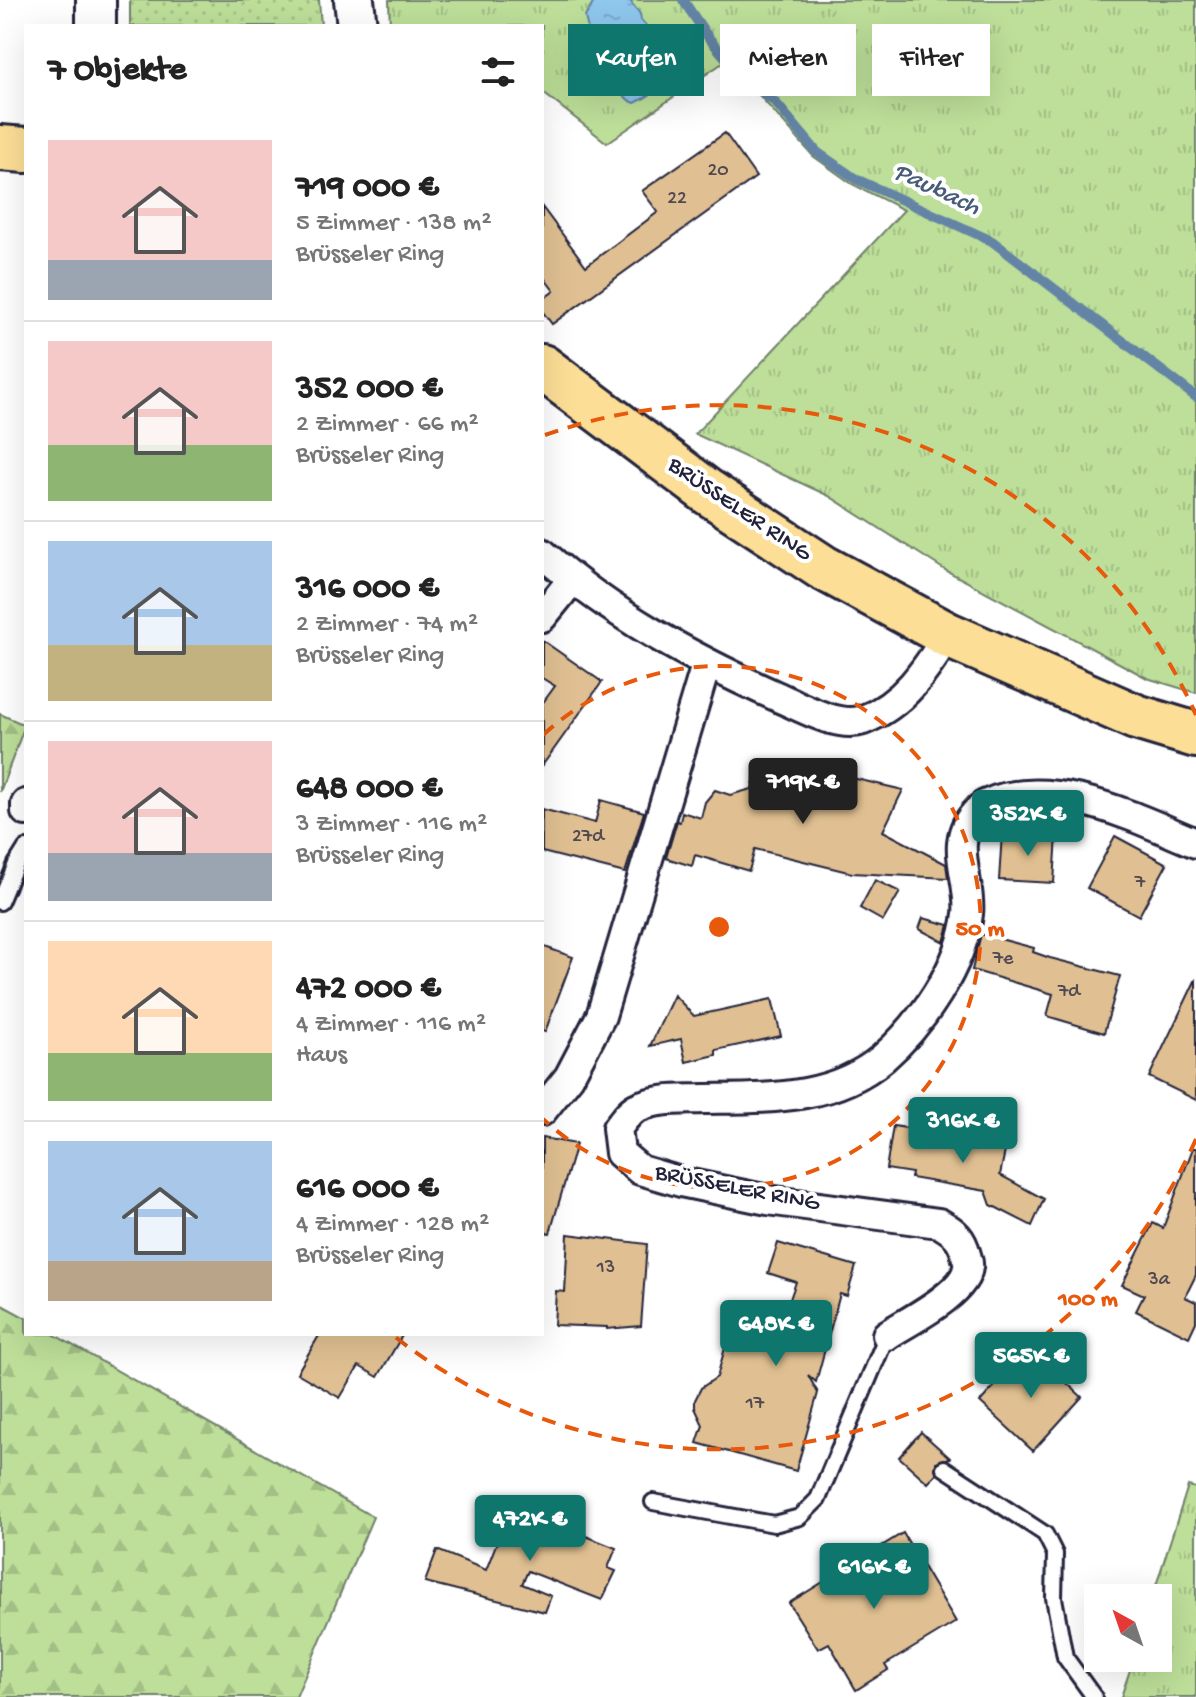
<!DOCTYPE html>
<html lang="de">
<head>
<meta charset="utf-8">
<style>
  body { margin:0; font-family:"Gochi Hand",sans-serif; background:#f6f6f6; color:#222; height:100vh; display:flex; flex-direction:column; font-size:30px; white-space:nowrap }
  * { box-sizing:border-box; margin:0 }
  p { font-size:26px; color:#767676 }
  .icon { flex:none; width:44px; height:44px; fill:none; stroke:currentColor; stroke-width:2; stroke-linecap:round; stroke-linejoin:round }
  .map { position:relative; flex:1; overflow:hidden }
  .side { position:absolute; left:24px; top:24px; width:520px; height:1312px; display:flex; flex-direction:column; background:#fff; border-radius:0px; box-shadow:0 8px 32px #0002 }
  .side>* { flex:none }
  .hud { position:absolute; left:568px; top:24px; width:508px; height:72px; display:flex; gap:16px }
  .needle { width:52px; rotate:320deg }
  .tools { position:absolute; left:1084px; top:1584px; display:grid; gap:16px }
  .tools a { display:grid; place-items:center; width:88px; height:88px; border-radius:0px; background:#fff; box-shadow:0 8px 32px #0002; font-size:40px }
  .price { position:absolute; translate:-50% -68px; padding:0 18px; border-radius:8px; background:#0f766e; color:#fff; font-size:26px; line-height:52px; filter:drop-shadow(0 2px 4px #0008) }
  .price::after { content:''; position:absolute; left:50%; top:48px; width:24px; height:18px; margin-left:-12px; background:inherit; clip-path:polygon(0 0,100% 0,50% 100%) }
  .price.on { background:#222; color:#fff }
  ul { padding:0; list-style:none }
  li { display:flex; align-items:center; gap:24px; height:200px; padding:0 24px }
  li+li { border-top:2px solid #e0e0e0 }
  li span { display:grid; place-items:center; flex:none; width:224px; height:160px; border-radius:0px; color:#555 }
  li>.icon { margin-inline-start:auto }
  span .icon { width:96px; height:96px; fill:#fffc; stroke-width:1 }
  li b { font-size:34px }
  h2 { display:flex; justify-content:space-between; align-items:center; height:96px; padding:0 24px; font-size:34px }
  .pill { padding:0 28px; border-radius:0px; background:#fff; box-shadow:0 8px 32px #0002; font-size:28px; line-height:72px }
  .pill.on { background:#0f766e; color:#fff }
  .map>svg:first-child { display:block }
  .grass { fill:url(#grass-tufts); stroke:#70806a; stroke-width:2 }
  .forest { fill:url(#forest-firs); stroke:#70806a; stroke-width:2 }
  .park { fill:url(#park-dots); stroke:#70806a; stroke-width:2 }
  .water { fill:url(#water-ripples); stroke:#6384a5; stroke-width:2 }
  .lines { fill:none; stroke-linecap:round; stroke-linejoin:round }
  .stream { stroke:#6384a5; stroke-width:10 }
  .building { fill:#e0c092; stroke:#22223b; stroke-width:2 }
  .lane-casing { stroke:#22223b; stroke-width:20 }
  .street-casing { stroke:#22223b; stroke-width:34 }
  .secondary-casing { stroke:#22223b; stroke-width:44 }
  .primary-casing { stroke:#22223b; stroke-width:50 }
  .lane { stroke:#fff; stroke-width:14 }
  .street { stroke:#fff; stroke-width:28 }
  .secondary { stroke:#fff; stroke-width:38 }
  .primary { stroke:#fcde96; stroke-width:44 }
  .ring { fill:none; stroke:#e8590c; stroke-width:4; stroke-dasharray:14 10 }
  .labels { text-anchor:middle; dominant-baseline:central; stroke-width:8; stroke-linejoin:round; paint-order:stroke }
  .number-label { font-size:20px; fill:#524a51 }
  .street-label { font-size:24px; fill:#22223b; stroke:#fff }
  .water-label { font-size:26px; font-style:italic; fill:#485b79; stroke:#fff }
  .centre { fill:#e8590c; stroke:#fff; stroke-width:4 }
  .ring-label { font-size:24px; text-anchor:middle; font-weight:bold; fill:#e8590c; stroke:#fff; stroke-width:8; stroke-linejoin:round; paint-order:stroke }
</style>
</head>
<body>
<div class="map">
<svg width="1196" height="1697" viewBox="0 0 1196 1697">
  <defs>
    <pattern id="grass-tufts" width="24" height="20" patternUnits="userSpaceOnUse" patternTransform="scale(2)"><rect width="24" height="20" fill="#bddf99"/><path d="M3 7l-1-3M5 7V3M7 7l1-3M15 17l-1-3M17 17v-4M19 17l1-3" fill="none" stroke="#a2bf85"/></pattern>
    <pattern id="forest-firs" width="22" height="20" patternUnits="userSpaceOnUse" patternTransform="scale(2)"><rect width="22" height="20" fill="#bddf99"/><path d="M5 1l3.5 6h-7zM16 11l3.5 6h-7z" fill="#a2bf85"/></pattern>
    <pattern id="park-dots" width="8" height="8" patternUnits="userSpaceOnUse" patternTransform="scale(2)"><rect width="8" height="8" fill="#bddf99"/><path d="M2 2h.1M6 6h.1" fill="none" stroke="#a2bf85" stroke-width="1.8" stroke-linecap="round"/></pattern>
    <pattern id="water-ripples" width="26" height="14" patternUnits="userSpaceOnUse" patternTransform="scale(2)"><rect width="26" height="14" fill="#8ec6ec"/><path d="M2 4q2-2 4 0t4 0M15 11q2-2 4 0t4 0" fill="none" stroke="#7aaacb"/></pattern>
  </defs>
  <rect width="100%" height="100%" fill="#fff"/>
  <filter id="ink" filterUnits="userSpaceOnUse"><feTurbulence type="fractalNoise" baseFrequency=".0125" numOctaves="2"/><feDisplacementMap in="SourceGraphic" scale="16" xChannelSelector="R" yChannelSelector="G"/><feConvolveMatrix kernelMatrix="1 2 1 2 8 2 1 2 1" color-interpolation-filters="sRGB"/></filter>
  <g filter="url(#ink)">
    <g class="grass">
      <polygon points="389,0 1196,0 1196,693 1147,678 945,570 829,496 695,434 904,210 852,184 813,156 736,69 721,64 607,143 542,92 542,26 390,26"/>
      <polygon points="1188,1486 1196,1488 1196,1697 1121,1697 1134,1658 1158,1658 1158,1598 1152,1598"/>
    </g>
    <g class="forest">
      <polygon points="0,714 25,725 0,792"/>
      <polygon points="0,1304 26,1318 26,1334 53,1334 373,1517 296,1697 0,1697"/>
    </g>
    <polygon class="park" points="130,0 319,0 321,26 130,26"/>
    <path class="water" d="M 595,0 L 630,1 L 640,14 L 641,20 L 671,54 C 671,81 658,92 635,103 C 615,97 622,76 613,60 C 607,51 599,44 590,38 L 585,17 Z"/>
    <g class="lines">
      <polyline class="stream" points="683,0 708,37 725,57 738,67 763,93 775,102 817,152 856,179 992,241 1196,397"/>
    </g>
    <g class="building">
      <polygon points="725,133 756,177 552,324 542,311 542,300 554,291 542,275 542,207 586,266 658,212 642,191"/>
      <polygon points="542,640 602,682 542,766 542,704 555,686 542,678"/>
      <polygon points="797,765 903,790 883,831 946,864 948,878 852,873 755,849 749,871 695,855 692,866 666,858 677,821 680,822 682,812 701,818 705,802 715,790 730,795 752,789 758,767 794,775"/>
      <polygon points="601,800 644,812 625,873 542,852 542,809 595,823"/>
      <polygon points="1002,833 1057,835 1054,883 999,880"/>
      <polygon points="1115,836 1167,864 1139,916 1087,888"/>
      <polygon points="875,880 900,892 883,921 860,908"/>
      <polygon points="923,918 949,925 944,942 919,929"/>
      <polygon points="981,934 1034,948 1033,952 1050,958 1120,976 1104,1033 1047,1016 1053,994 972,970"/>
      <polygon points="542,946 573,957 545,1032 542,1031"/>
      <polygon points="1196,979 1196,1100 1149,1077"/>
      <polygon points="674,995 694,1016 772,999 781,1036 716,1050 716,1055 686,1062 681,1039 650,1046"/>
      <polygon points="970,1118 1002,1124 998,1149 1005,1151 1000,1175 1044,1199 1032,1226 991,1205 986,1191 911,1178 912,1173 886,1169 893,1126 966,1137"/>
      <polygon points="542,1138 576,1144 550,1233 542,1232"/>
      <polygon points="1193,1148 1196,1148 1196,1275 1185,1297 1196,1302 1196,1322 1189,1337 1136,1311 1144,1295 1122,1285 1153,1223 1163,1228"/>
      <polygon points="568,1234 647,1244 641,1326 607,1329 607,1327 554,1325 556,1291 565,1292"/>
      <polygon points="778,1243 856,1266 847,1296 840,1294 816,1382 808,1375 818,1393 796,1471 697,1443 703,1425 695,1408 695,1400 701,1388 717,1377 728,1337 772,1350 796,1282 768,1273"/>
      <polygon points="320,1334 403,1334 378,1377 359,1366 340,1398 297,1373"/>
      <polygon points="1029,1348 1082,1397 1033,1451 980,1402"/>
      <polygon points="921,1432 950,1458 936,1462 936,1474 928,1483 899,1457"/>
      <polygon points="511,1506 616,1548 608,1568 616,1571 602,1600 528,1571 522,1584 551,1596 545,1612 425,1582 437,1550 486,1570"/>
      <polygon points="903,1533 956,1622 885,1665 888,1670 856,1690 829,1643 818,1649 789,1603"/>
    </g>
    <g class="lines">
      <defs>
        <g id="lane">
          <polyline points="0,902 16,864 26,848"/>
          <polyline points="944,1468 1045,1534 1055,1554 1054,1598 1065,1657 1094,1697"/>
          <polyline points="653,1502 774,1524 800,1517 818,1499 887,1335"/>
        </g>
        <g id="street">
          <path d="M 542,553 C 612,615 692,658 776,696 C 799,706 838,729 863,720 C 903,705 926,670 948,635"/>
          <polyline points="542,617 572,580"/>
          <polyline points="26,804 26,811"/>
          <polyline points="542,1111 569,1077 601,1016 706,665"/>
          <path d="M 887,1335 C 908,1321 965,1294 968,1267 C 969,1263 967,1259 966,1255 C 962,1238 955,1232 939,1223 L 768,1200 L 681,1182 L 640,1170 L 620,1153 L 617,1128 C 623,1121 630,1110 638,1107 C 659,1098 682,1100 704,1099 C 767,1098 832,1101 883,1058 C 921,1025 962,966 968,914 C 972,881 948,844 974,815 C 978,811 981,806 987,804 C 1052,775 1135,818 1196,843"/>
        </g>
        <g id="secondary">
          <polyline points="354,0 357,26"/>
          <polyline points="96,26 96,0"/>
        </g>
        <g id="primary">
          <polyline points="0,148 26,150"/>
          <polyline points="542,367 708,492 822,567 948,635 1136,717 1196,735"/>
        </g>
      </defs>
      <use href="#lane" class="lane-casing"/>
      <use href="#street" class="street-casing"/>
      <use href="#secondary" class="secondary-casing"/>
      <use href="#primary" class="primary-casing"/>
      <use href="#lane" class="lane"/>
      <use href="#street" class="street"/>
      <use href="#secondary" class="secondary"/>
      <use href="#primary" class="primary"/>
    </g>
  </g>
  <g class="ring">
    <path d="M543 735A261 261 0 1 1 543 1119"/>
    <path d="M1196 1139A522 522 0 0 1 394 1336M545 435A522 522 0 0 1 1196 715"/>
  </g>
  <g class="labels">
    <g class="number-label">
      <text x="718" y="171">20</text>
      <text x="677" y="199">22</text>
      <text x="588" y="837">27d</text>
      <text x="1140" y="883">7</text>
      <text x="1003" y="959">7e</text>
      <text x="1069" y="992">7d</text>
      <text x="606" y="1268">13</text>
      <text x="1159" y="1280">3a</text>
      <text x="755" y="1404">17</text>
    </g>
    <g class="street-label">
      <text transform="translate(739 510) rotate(34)">BRÜSSELER RING</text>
      <text transform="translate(737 1189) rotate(11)">BRÜSSELER RING</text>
    </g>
    <g class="water-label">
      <text transform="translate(936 191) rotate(25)">Paubach</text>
    </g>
  </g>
  <circle cx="719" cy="927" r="12" class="centre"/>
  <g class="ring-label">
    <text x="980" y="935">50 m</text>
    <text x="1088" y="1305">100 m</text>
  </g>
</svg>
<div class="tools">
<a><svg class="needle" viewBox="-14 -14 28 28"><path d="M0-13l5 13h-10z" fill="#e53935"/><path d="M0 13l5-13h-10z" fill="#767676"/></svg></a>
</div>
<b class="price on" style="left:803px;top:826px">719K €</b>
<b class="price" style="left:1028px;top:858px">352K €</b>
<b class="price" style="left:963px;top:1165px">316K €</b>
<b class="price" style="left:776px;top:1368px">648K €</b>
<b class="price" style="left:1031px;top:1400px">565K €</b>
<b class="price" style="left:530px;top:1563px">472K €</b>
<b class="price" style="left:874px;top:1611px">616K €</b>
<div class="hud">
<a class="pill on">Kaufen</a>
<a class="pill">Mieten</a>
<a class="pill">Filter</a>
</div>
<section class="side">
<h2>7 Objekte<svg class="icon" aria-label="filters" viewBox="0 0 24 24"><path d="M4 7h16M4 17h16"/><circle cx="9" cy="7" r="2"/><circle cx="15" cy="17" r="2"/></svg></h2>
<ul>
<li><span style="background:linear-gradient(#f6c9c9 75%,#9aa5b1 0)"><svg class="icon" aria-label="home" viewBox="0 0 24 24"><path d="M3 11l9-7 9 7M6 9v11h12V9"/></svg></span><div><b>719 000 €</b><p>5 Zimmer · 138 m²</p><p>Brüsseler Ring</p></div></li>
<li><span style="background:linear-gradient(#f6c9c9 65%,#8fb573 0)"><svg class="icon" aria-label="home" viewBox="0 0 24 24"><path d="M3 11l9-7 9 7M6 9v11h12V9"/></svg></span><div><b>352 000 €</b><p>2 Zimmer · 66 m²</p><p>Brüsseler Ring</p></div></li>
<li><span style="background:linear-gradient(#a9c7e8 65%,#c2b280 0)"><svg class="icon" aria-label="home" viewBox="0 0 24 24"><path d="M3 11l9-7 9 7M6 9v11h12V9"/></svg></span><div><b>316 000 €</b><p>2 Zimmer · 74 m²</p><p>Brüsseler Ring</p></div></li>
<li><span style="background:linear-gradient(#f6c9c9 70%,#9aa5b1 0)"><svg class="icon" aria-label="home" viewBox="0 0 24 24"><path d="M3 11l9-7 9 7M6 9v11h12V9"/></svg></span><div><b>648 000 €</b><p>3 Zimmer · 116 m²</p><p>Brüsseler Ring</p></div></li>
<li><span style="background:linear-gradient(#ffd9b3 70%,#8fb573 0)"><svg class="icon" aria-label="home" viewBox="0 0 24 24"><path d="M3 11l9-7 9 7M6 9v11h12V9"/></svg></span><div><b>472 000 €</b><p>4 Zimmer · 116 m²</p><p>Haus</p></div></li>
<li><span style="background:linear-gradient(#a9c7e8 75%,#b9a48a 0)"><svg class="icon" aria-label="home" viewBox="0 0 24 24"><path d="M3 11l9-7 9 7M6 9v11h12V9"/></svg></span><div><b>616 000 €</b><p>4 Zimmer · 128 m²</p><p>Brüsseler Ring</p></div></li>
</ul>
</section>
</div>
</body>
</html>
